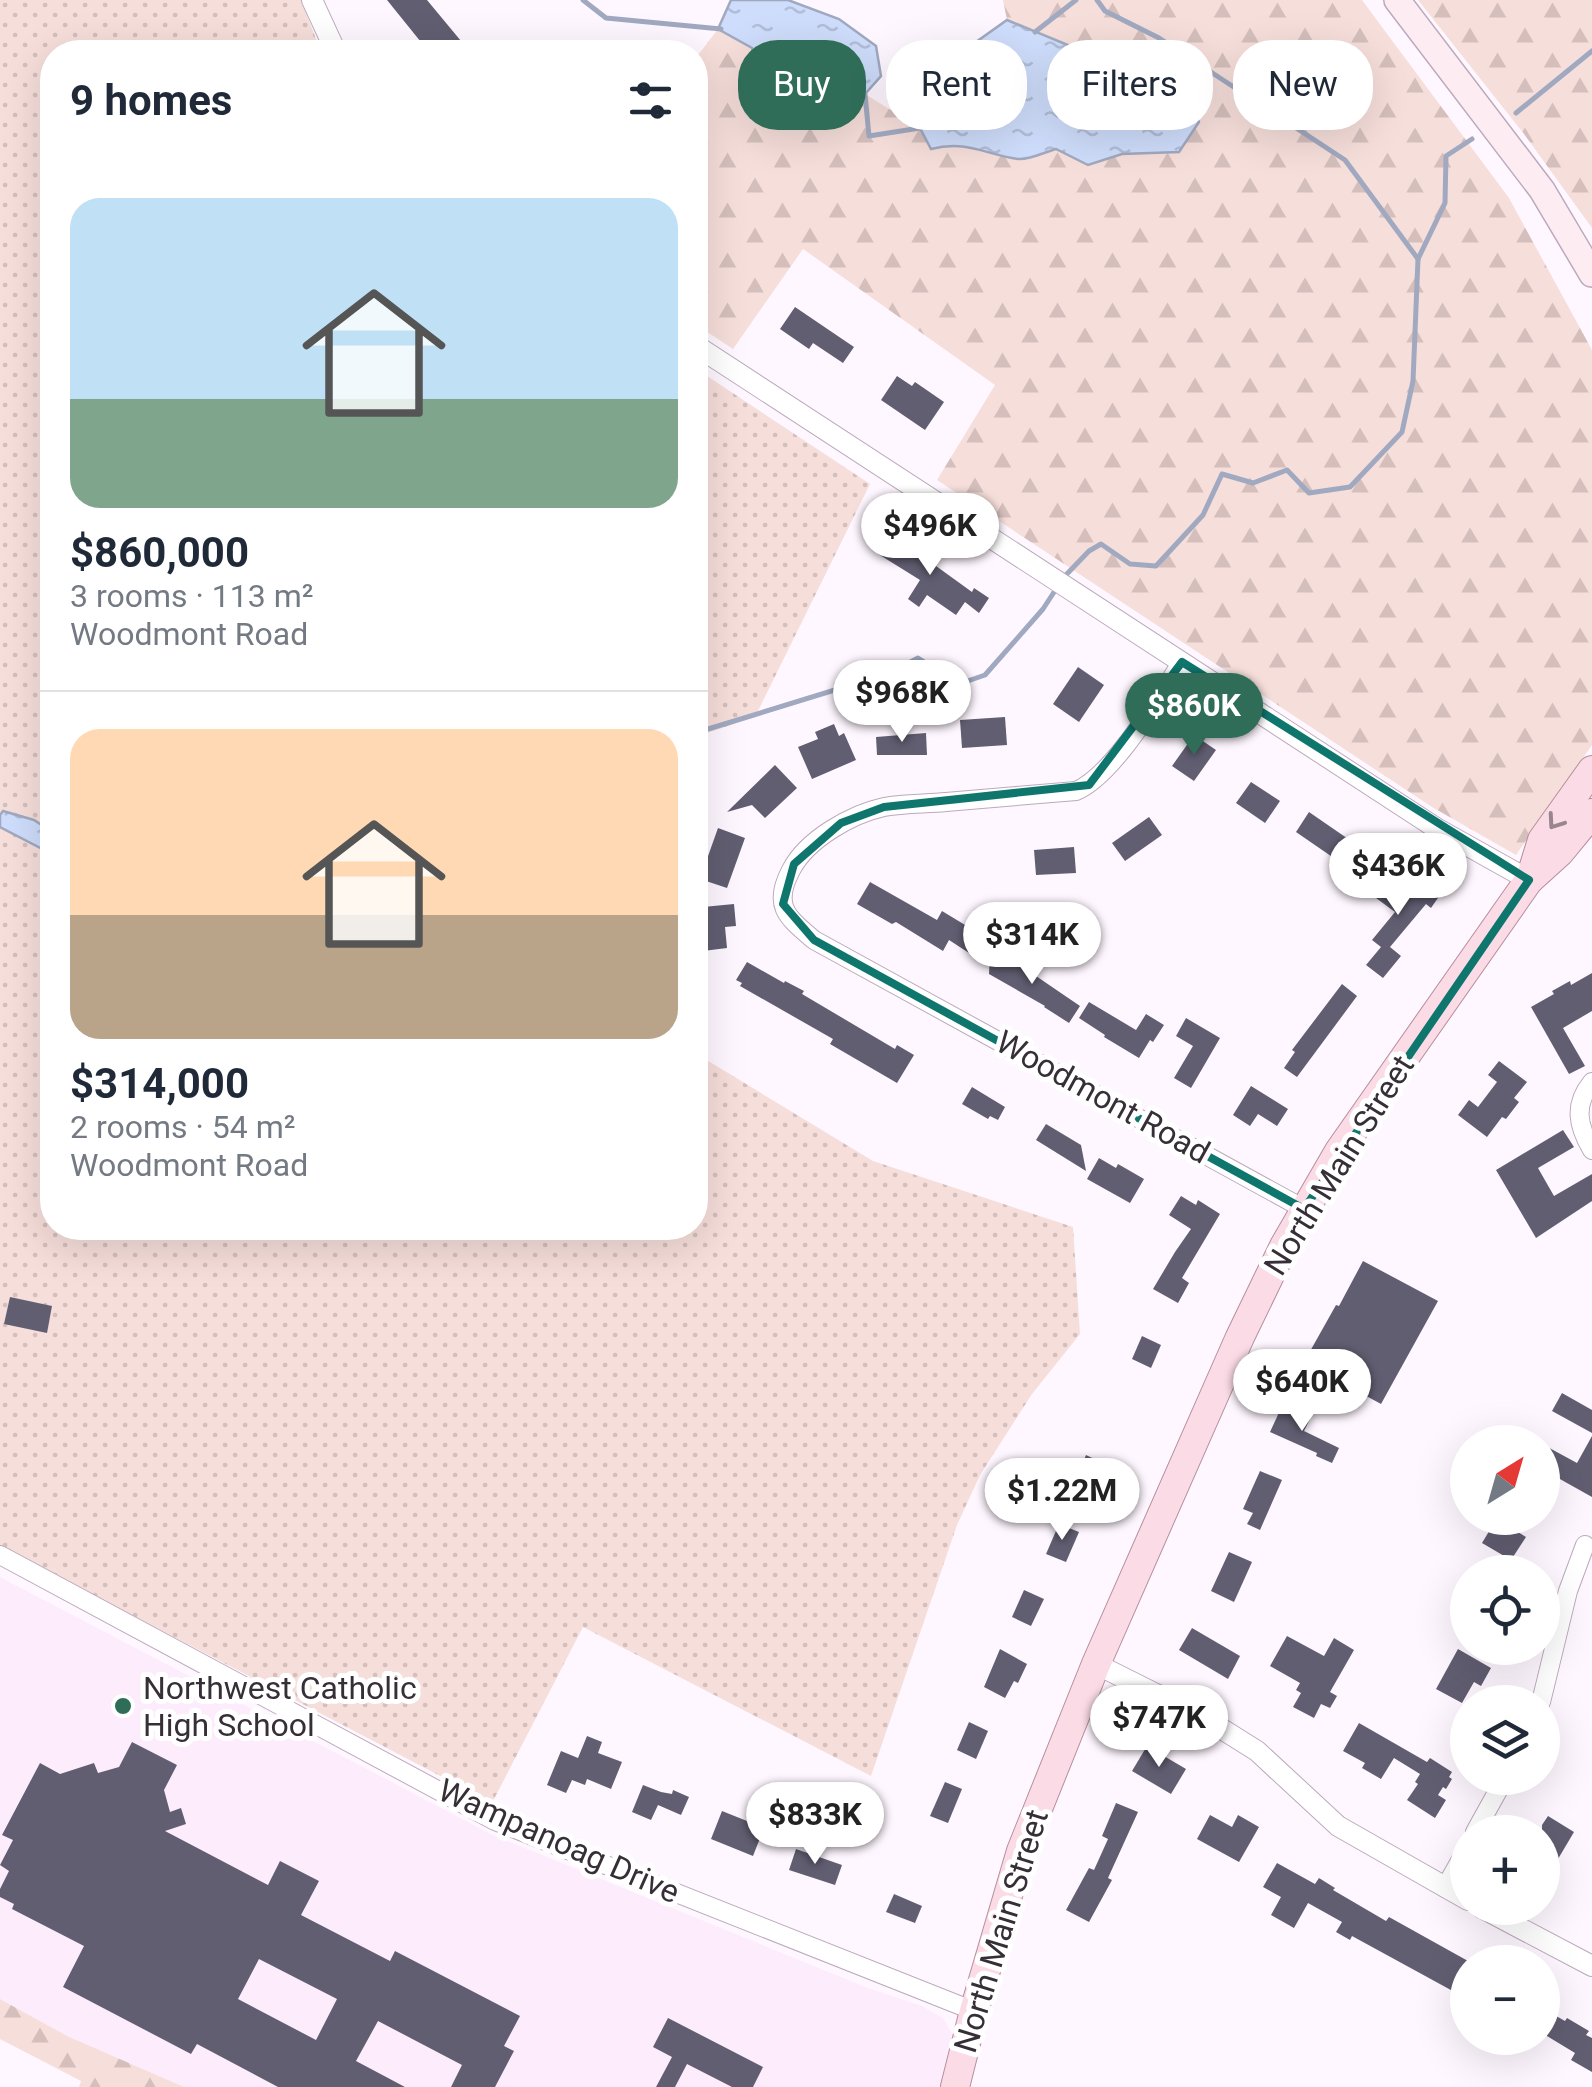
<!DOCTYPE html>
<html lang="en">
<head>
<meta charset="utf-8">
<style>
  body { margin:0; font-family:Roboto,sans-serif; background:#f6f6f7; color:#1f2937; height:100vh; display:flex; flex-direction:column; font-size:38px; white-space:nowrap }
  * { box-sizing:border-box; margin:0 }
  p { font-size:32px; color:#747a83 }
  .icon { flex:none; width:55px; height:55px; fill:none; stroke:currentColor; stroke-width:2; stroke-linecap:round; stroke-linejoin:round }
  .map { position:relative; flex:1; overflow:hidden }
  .details { position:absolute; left:40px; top:40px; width:668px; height:1200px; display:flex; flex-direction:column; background:#fff; border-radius:40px; box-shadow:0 10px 40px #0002 }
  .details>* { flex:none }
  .banner { position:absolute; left:738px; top:40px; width:702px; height:90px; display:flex; gap:20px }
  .needle { width:65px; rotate:37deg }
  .controls { position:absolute; left:1450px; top:1425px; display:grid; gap:20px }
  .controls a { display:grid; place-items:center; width:110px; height:110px; border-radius:50%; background:#fff; box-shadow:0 10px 40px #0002; font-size:50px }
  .price { position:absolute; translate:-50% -85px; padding:0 22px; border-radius:35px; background:#fff; color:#222; font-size:32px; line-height:65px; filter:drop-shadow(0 2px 5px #0008) }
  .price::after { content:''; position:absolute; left:50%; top:60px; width:30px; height:22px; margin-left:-15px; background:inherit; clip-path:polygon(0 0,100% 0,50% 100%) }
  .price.active { background:#306d59; color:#fff }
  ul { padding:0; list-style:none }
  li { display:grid; align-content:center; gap:20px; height:530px; padding:0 30px }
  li+li { border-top:2px solid #e0e1e3 }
  li span { display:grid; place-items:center; height:310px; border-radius:30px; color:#555 }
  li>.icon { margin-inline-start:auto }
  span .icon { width:180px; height:180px; fill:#fffc; stroke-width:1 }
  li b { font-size:42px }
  h2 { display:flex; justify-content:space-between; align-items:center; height:120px; padding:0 30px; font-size:42px }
  .tag { padding:0 35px; border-radius:40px; background:#fff; box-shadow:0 10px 40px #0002; font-size:35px; line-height:90px }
  .tag.active { background:#306d59; color:#fff }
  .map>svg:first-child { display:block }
  .built { fill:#fdedfc }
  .grass { fill:url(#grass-dots) }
  .forest { fill:url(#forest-firs) }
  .water { fill:url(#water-ripples); stroke:#a1a9c0; stroke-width:2.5 }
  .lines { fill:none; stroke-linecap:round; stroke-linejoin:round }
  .stream { stroke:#a1a9c0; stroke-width:5 }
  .building { fill:#625e72; fill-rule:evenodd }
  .minor-casing { stroke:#bca9bc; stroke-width:20 }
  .tertiary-casing { stroke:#bca9bc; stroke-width:22 }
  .secondary-casing { stroke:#bca9bc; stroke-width:28 }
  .primary-casing { stroke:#b58f9d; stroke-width:30 }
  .minor { stroke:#fff; stroke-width:18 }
  .tertiary { stroke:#fff; stroke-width:20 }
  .secondary { stroke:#fdedf2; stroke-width:25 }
  .primary { stroke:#fbdbe5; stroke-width:28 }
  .oneway { stroke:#99858e }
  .marked { fill:none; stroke:#0f766e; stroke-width:8; stroke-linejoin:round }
  .poi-dot { fill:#306d59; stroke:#fff; stroke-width:4 }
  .labels { text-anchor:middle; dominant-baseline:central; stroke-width:10; stroke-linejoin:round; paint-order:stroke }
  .street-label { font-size:32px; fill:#372f37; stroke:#fff }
  .poi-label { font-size:32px; fill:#372f37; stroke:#fff; text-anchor:start }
</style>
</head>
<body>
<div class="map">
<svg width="1592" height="2087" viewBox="0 0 1592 2087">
  <defs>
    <pattern id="grass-dots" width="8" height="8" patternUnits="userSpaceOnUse" patternTransform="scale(2.5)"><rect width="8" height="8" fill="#f6deda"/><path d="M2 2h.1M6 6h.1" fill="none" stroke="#d4bfbc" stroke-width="1.8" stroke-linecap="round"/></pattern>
    <pattern id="forest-firs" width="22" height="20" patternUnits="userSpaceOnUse" patternTransform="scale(2.5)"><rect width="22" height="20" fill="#f6deda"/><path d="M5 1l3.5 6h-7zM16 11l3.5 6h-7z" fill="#d4bfbc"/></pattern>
    <pattern id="water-ripples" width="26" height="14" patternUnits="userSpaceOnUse" patternTransform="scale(2.5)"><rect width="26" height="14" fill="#ceddfb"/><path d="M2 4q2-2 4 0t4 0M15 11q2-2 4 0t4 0" fill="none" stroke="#b2bed8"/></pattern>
  </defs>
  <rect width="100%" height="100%" fill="#fff7ff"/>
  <polygon class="built" points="0,1577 491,1834 868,1988 922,2006 943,2018 952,2034 940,2087 184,2087 66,2036 0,1999"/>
  <g class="grass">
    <polygon points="0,0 301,0 321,52 52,52 52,1228 695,1228 695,1053 873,1161 1073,1227 1080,1334 1032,1394 980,1475 957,1525 871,1776 583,1627 492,1803 0,1546"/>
    <polygon points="695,368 870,484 755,717 695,737"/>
  </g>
  <g class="forest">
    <path d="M 1003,0 L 1362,0 L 1509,198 L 1592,350 L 1592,745 L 1516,855 L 1432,807 L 937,480 L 995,385 L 803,249 L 733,349 L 695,324 L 695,59 L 718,29 L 824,93 L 865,94 L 920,128 L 931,149 C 969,140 984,154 1018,159 C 1030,160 1045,152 1056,149 L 1088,165 L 1122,154 L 1179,152 L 1072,48 L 1007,20 Z"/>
    <polygon points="1418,0 1592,0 1592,228 1524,134"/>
    <polygon points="0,1999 67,2036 184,2087 79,2087 81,2081 0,2039"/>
  </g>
  <g class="water">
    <polygon points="731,0 788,0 839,19 876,46 881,76 865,94 824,93 757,72 752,48 718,29"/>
    <path d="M 1007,20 L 1184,93 L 1199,122 L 1179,152 L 1122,154 L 1088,165 L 1056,149 C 1045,152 1030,160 1018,159 C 984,154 967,140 931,149 L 920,128 L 916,100 L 962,52 Z"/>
    <polygon points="3,811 34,820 52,832 52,854 0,827 0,815"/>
  </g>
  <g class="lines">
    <g class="stream">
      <polyline points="583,0 606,18 721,29"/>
      <polyline points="1097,0 1105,11 1159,38 1345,160 1418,259"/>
      <polyline points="1035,32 1076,0"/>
      <polyline points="860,91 865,94 869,136 920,128 923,126"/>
      <polyline points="1516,113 1592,51"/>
      <polyline points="1064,577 1089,551 1101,544 1130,564 1156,566 1203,515 1222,474 1253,483 1287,470 1309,493 1350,487 1402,432 1413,381 1418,259 1445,203 1446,156 1472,139"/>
      <polyline points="695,733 890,673 918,658 959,684 985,675 1043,609 1058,586"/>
    </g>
  </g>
  <g class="building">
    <polygon points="387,0 427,0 461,41 446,52 429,52"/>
    <polygon points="795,307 854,347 843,363 813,343 809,349 780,329"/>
    <polygon points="897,376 912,386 915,382 944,402 925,430 881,400"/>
    <polygon points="889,532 972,592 974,588 989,598 979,613 965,602 956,615 927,595 919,607 908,599 920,580 875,552"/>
    <polygon points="1078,667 1104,685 1079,722 1053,704"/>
    <polygon points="1005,717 1007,745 962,748 960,720"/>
    <polygon points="834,724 839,736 844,733 856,760 812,779 798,747 818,739 815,732"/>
    <polygon points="926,733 927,755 877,755 876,737"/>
    <polygon points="1194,735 1216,750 1194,781 1172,766"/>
    <polygon points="775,765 797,788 765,818 752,805 727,812"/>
    <polygon points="1251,782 1280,801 1265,823 1236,803"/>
    <polygon points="1309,812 1354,843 1341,863 1296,832"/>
    <polygon points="1149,817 1162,835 1125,861 1112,843"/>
    <polygon points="718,828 745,838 727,888 706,881 708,875 702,873"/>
    <polygon points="1074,847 1076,873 1036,875 1034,850"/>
    <polygon points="1392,871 1421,892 1425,885 1440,895 1431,908 1426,904 1390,947 1401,956 1383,978 1366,965 1381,947 1372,940 1395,912 1376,898"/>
    <polygon points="870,882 937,920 942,911 980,934 969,953 949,940 943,951 896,922 892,924 857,904"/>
    <polygon points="734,904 736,926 725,927 727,948 695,952 695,933 705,932 703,907"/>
    <polygon points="990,950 1036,976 1080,1006 1069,1023 1044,1007 1045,1006 989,974"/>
    <polygon points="747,962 784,983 785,981 804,991 802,994 895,1049 897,1045 914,1055 897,1083 830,1044 833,1039 740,986 742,983 736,980"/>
    <polygon points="1592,973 1592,1011 1563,1028 1585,1066 1569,1074 1531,1007 1554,994 1552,991 1570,981 1571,985"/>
    <polygon points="1342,984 1357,996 1297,1077 1284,1068 1295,1052 1292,1050"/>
    <polygon points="1089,1002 1136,1030 1146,1014 1164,1025 1153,1042 1150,1040 1139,1058 1104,1037 1105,1035 1079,1018"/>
    <polygon points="1186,1018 1220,1038 1191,1088 1174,1078 1193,1046 1176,1036"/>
    <polygon points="1499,1061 1527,1082 1514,1098 1519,1102 1506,1119 1502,1117 1487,1137 1458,1115 1469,1100 1478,1107 1497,1082 1488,1075"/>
    <polygon points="1251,1086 1288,1109 1277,1126 1258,1114 1250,1126 1233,1115"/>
    <polygon points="972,1087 1005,1107 998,1120 990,1116 988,1119 962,1104"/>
    <polygon points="1046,1124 1081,1145 1086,1171 1036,1140"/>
    <polygon points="1563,1130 1574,1147 1538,1168 1554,1196 1592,1174 1592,1201 1536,1238 1496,1170"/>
    <polygon points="1099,1158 1116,1168 1118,1164 1144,1179 1130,1203 1087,1179"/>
    <polygon points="1181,1196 1196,1205 1198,1200 1220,1214 1182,1278 1189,1283 1178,1303 1153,1289 1175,1252 1191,1229 1169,1215"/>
    <polygon points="1363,1261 1438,1301 1381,1404 1304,1362 1336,1305 1339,1306"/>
    <polygon points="10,1297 52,1306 47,1333 4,1324"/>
    <polygon points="1142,1336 1161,1345 1151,1368 1132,1359"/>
    <polygon points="1562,1393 1592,1410 1592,1433 1552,1411"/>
    <polygon points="1282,1406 1310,1419 1304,1431 1339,1448 1332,1463 1316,1456 1317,1453 1270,1432"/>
    <polygon points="1592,1436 1592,1497 1542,1469 1542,1444 1577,1463"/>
    <polygon points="1086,1455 1111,1467 1102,1486 1098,1484 1093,1494 1074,1485"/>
    <polygon points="1260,1471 1282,1480 1260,1530 1247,1524 1253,1513 1243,1509"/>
    <polygon points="1497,1518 1526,1518 1518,1532 1526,1537 1511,1560 1482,1543"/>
    <polygon points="1059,1524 1079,1532 1066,1562 1046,1554"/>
    <polygon points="1229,1552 1252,1562 1234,1602 1211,1591"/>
    <polygon points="1024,1590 1044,1599 1031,1626 1012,1617"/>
    <polygon points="1192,1628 1240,1656 1228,1679 1179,1650"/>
    <polygon points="1287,1636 1324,1656 1334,1638 1354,1650 1330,1692 1337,1696 1330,1708 1321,1704 1314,1718 1293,1707 1301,1693 1296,1690 1300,1683 1270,1666"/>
    <polygon points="1000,1649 1027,1664 1018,1683 1014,1681 1005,1698 984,1687"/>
    <polygon points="1458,1649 1491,1668 1481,1686 1474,1682 1462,1703 1436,1689"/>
    <polygon points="969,1722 988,1731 976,1759 957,1750"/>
    <polygon points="1359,1723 1427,1762 1430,1758 1452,1772 1449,1777 1452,1779 1446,1789 1443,1787 1438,1795 1446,1800 1435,1818 1407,1800 1418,1784 1415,1782 1420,1774 1394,1758 1381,1779 1362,1768 1365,1763 1343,1751"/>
    <polygon points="587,1736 602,1742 598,1753 622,1762 611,1789 587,1779 585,1785 572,1780 566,1793 547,1785 561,1751 578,1758"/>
    <path d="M 132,1742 L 177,1765 L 164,1790 L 170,1812 L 181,1808 L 186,1824 L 165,1831 L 268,1885 L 280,1861 L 319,1881 L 301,1915 L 390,1961 L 395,1951 L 520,2016 L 504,2046 L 514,2051 L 495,2087 L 451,2087 L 462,2065 L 378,2021 L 356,2061 L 405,2087 L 278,2087 L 197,2044 L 191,2054 L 63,1987 L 84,1946 L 12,1909 L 14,1904 L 0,1897 L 0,1889 L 9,1871 L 0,1865 L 13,1840 L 2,1835 L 40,1763 L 60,1774 L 94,1763 L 98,1773 L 119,1767 ZM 259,1959 L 337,1999 L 316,2040 L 238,1999 Z"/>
    <polygon points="1147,1746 1186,1769 1171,1794 1132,1771"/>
    <polygon points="945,1782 962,1789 948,1823 930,1816"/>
    <polygon points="643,1785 661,1792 672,1794 673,1790 689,1797 681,1815 658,1805 651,1820 632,1812"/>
    <polygon points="1116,1803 1138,1812 1108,1878 1112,1880 1089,1922 1066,1910 1089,1868 1094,1870 1108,1839 1102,1836"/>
    <polygon points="722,1811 762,1827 760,1831 762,1833 753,1856 711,1839"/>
    <polygon points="1210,1815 1232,1827 1238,1815 1259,1827 1239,1862 1197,1839"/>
    <polygon points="1548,1816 1574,1832 1542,1886 1542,1825"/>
    <polygon points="796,1849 842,1865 835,1885 789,1870"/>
    <polygon points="1277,1863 1315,1884 1319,1878 1335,1888 1333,1890 1386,1921 1389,1917 1468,1961 1468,1982 1460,1995 1352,1936 1350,1940 1336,1932 1342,1922 1308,1903 1294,1928 1271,1915 1281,1897 1263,1887"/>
    <polygon points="894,1894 922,1906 915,1923 886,1912"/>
    <polygon points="1542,2008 1565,2021 1567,2018 1589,2031 1586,2035 1592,2038 1592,2072 1571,2060 1575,2053 1542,2033"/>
    <polygon points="668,2018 763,2067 753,2087 732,2087 687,2064 675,2087 656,2087 672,2057 653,2047"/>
  </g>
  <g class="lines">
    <defs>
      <g id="minor">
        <path d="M 1182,662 C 1158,698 1114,775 1076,791 C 1033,795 989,798 946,802 C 926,804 904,803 884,807 C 852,814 807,839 791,870 C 772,906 787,917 814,940 L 1304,1209"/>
        <path d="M 1592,1082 C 1573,1105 1578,1126 1592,1150"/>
        <polyline points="0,1555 495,1821 974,2011"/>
        <polyline points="1541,1702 1568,1591 1585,1545"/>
        <polyline points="1475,1832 1505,1778"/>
        <polyline points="1445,1888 1468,1847"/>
      </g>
      <g id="tertiary">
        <polyline points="312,0 336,52"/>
        <polyline points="695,345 1436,828 1529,880"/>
        <polyline points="1096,1664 1206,1719 1257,1751 1338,1826 1468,1900"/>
        <polyline points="1482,1908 1592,1966"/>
      </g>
      <polyline id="secondary" points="1397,0 1542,190 1592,274"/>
      <g id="primary">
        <polyline points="1530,879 1542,840 1592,770"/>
        <polyline points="955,2087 974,2011 1021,1851 1096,1664 1240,1337 1284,1246 1339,1151 1529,880 1560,852 1592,813"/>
      </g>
    </defs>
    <use href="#minor" class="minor-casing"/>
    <use href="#tertiary" class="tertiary-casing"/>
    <use href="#secondary" class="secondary-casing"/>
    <use href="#primary" class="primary-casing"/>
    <use href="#minor" class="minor"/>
    <use href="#tertiary" class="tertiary"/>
    <use href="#secondary" class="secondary"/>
    <use href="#primary" class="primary"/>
  </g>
  <defs><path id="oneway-chevron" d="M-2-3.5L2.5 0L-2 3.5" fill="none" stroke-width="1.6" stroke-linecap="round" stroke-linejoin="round" transform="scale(2.5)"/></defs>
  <use class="oneway" href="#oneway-chevron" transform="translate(1555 822) rotate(125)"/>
  <path class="marked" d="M 1182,662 L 1529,880 L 1304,1209 L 814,940 L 783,904 L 794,864 L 841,823 L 884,807 L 1089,785 Z"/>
  <circle class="poi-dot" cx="123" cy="1706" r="10"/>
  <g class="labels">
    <g class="street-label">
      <text transform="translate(1103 1097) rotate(29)">Woodmont Road</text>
      <text transform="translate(1339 1165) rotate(-58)">North Main Street</text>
      <text transform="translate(559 1841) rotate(24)">Wampanoag Drive</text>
      <text transform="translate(1001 1931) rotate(-73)">North Main Street</text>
    </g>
    <g class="poi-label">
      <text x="143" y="1688">Northwest Catholic<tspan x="143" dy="37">High School</tspan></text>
    </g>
  </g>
</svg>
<div class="controls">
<a><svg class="needle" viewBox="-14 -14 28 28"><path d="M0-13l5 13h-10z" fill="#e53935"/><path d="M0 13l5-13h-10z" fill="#747a83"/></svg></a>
<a><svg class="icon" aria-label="locate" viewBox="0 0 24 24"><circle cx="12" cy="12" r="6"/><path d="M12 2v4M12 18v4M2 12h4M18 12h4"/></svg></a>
<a><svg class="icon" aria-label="layers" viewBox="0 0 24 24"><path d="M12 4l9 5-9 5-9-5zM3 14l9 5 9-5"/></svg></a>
<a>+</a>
<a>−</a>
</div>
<b class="price" style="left:930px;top:578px">$496K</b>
<b class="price" style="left:902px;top:745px">$968K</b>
<b class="price active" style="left:1194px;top:758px">$860K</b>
<b class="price" style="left:1398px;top:918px">$436K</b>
<b class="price" style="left:1032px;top:987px">$314K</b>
<b class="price" style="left:1302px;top:1434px">$640K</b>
<b class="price" style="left:1062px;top:1543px">$1.22M</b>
<b class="price" style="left:1159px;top:1770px">$747K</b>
<b class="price" style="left:815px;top:1867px">$833K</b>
<div class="banner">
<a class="tag active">Buy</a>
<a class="tag">Rent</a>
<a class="tag">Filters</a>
<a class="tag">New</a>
</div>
<section class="details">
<h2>9 homes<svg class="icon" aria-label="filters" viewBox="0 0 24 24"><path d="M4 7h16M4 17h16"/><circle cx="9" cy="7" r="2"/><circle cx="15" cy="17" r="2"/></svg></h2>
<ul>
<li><span style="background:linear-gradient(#bfe0f5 65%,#7fa58c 0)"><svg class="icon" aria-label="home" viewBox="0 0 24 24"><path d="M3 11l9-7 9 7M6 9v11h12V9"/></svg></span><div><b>$860,000</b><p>3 rooms · 113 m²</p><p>Woodmont Road</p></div></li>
<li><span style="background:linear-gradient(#ffd9b3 60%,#b9a48a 0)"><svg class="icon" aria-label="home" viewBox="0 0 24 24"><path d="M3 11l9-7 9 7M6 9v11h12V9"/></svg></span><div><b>$314,000</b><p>2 rooms · 54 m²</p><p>Woodmont Road</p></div></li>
</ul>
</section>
</div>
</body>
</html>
